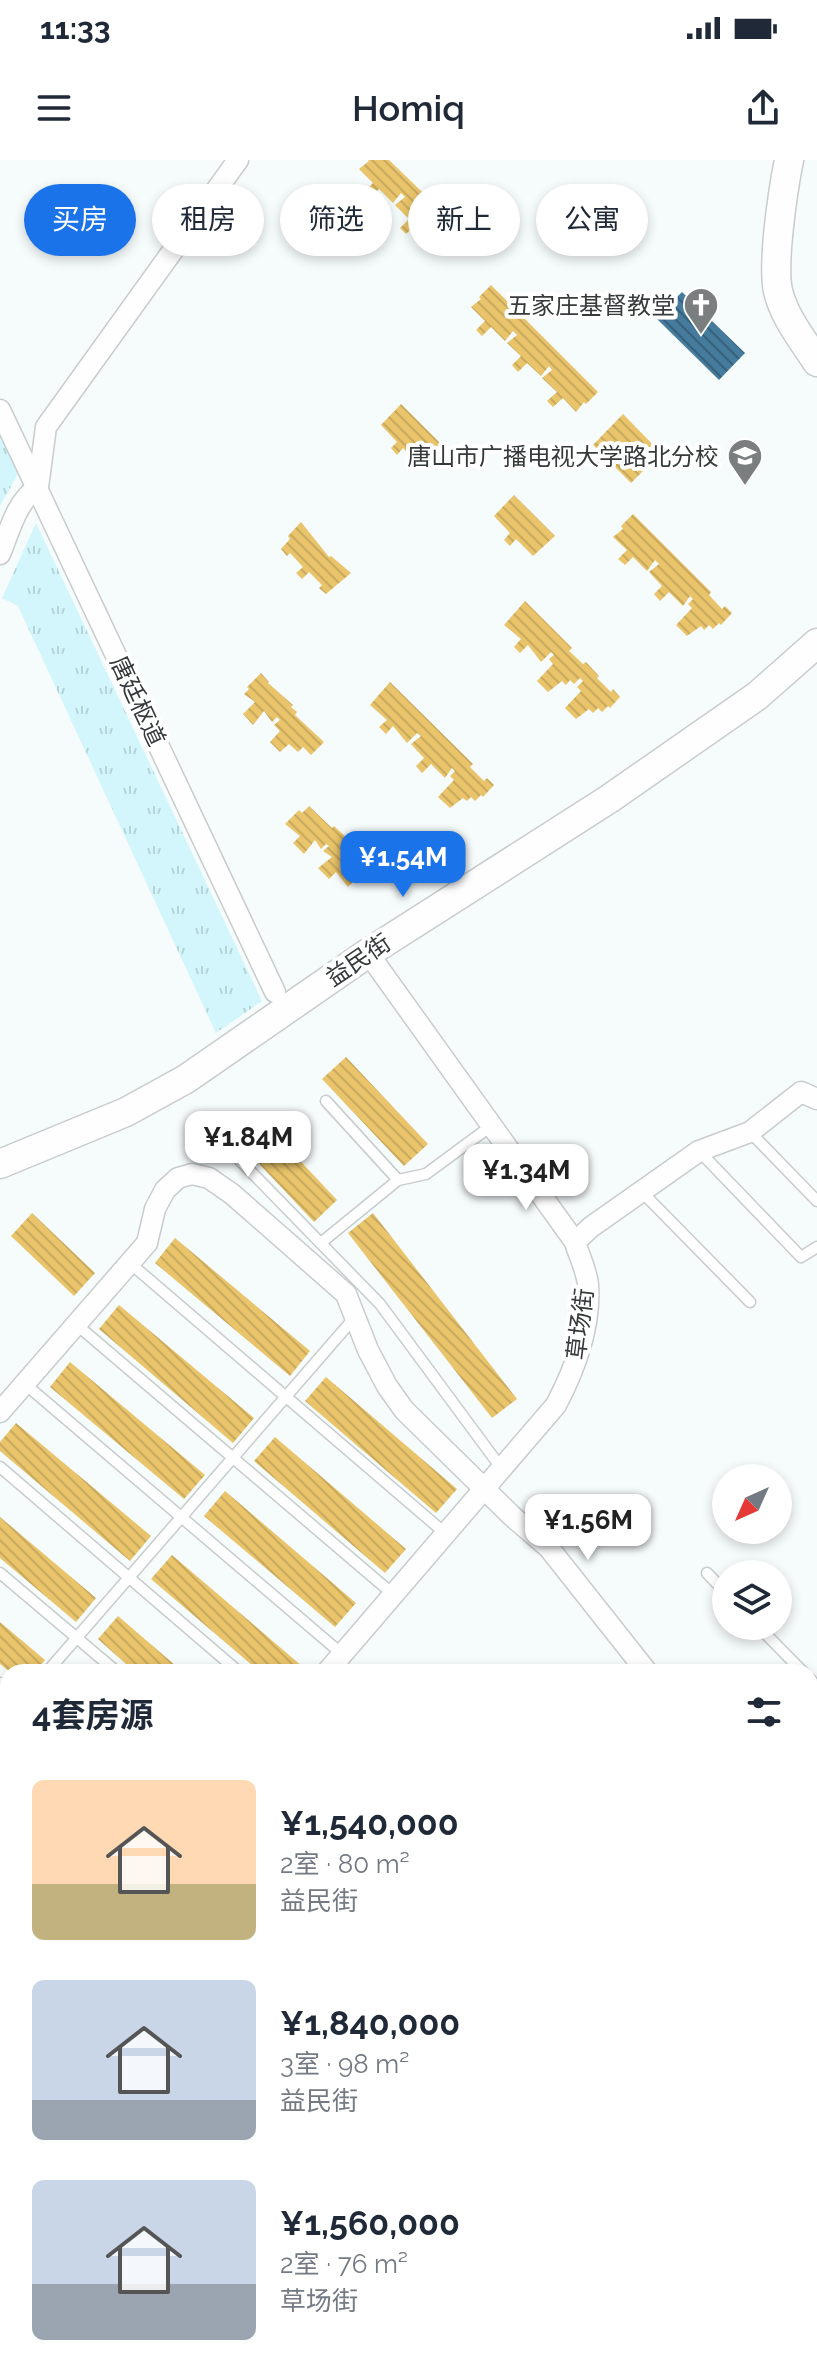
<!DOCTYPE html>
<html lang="zh">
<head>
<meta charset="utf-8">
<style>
  body { margin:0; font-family:Raleway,"Noto Sans SC",sans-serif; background:#f6f6f7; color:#1f2937; height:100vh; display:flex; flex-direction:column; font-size:30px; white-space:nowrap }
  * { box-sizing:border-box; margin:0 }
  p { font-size:26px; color:#747a83 }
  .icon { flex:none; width:44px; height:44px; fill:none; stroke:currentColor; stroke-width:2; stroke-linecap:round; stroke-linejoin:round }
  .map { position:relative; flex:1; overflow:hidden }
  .details { position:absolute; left:0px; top:1504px; width:818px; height:712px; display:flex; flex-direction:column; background:#fff; border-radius:24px 24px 0 0; box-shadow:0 4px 12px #0003 }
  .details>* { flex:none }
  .top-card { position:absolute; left:24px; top:24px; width:770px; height:72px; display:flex; gap:16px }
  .needle { width:52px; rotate:225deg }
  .tools { position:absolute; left:712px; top:1304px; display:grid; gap:16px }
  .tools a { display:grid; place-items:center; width:80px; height:80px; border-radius:50%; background:#fff; box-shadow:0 4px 12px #0003; font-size:40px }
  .price { position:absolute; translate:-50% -68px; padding:0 18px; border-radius:16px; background:#fff; color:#222; font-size:26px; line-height:52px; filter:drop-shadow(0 2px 4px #0008) }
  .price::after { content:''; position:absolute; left:50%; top:48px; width:24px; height:18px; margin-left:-12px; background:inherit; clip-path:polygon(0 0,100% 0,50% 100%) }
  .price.current { background:#1a73e8; color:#fff }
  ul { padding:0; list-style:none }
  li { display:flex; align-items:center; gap:24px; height:200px; padding:0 32px }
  li span { display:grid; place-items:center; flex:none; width:224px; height:160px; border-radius:12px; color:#555 }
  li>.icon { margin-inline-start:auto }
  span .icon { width:96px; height:96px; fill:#fffc; stroke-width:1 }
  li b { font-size:34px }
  h2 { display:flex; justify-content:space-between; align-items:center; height:96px; padding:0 32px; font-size:34px }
  .tag { padding:0 28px; border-radius:36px; background:#fff; box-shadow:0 4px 12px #0003; font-size:28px; line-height:72px }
  .tag.current { background:#1a73e8; color:#fff }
  .status { display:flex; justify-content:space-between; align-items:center; height:56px; padding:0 40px; background:#fff; direction:ltr }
  .status svg { height:22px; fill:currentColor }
  header { display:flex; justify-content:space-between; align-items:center; height:104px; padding:0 32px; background:#fff; font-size:36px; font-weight:600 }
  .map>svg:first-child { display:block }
  .grass { fill:url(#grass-tufts) }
  .forest { fill:url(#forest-crowns) }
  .homes { fill:url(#homes-back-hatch) }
  .public { fill:url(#public-back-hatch) }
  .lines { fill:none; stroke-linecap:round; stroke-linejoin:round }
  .lane-casing { stroke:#c8cccc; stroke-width:13 }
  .street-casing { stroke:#c8cccc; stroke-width:23 }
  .secondary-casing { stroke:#c8cccc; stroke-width:31 }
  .lane { stroke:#fefeff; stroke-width:10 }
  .street { stroke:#fefeff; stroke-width:20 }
  .secondary { stroke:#fefeff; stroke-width:28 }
  .labels { text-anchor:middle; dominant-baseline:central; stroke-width:8; stroke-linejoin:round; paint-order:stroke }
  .poi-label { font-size:24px; fill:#373a3b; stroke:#fff; text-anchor:end }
  .street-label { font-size:24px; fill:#373a3b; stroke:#fff }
</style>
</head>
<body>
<div class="status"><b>11:33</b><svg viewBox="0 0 49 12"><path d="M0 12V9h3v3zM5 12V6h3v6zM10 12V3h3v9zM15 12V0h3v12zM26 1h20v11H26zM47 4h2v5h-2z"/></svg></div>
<header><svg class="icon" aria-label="menu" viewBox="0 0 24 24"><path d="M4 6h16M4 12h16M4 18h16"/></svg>Homiq<svg class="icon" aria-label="share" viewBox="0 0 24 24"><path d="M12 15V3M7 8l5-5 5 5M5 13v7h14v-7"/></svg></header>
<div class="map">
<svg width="817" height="2216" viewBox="0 0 817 2216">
  <defs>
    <pattern id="grass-tufts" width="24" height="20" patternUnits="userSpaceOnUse" patternTransform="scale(2)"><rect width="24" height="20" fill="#d2f6fc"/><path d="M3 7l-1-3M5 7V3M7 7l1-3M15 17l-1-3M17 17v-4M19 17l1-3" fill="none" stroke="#b5d4d9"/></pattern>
    <pattern id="forest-crowns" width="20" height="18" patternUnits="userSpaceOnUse" patternTransform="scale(2)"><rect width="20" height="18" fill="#d2f6fc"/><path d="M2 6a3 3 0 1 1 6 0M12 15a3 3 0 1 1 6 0" fill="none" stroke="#b5d4d9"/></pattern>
    <pattern id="homes-back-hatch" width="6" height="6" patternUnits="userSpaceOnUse" patternTransform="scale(2)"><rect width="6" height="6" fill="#e9c46a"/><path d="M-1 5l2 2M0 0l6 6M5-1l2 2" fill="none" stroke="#c8a95d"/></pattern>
    <pattern id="public-back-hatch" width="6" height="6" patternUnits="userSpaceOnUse" patternTransform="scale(2)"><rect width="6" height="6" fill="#457b9d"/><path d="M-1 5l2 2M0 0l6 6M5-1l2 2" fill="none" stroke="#38607a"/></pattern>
  </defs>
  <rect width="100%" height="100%" fill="#f6fbfc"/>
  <g class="grass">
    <polygon points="0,276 21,308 0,346"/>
    <polygon points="36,363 262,841 216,873 18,446 2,438"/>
  </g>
  <g class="forest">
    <polygon points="0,2066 8,2074 8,2161 0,2153"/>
    <polygon points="56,2208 141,2208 149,2216 64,2216"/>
  </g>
  <g class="homes">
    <polygon points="368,0 389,0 450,59 439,71 436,68 428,79 415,65 406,74 400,68 409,59 395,45 405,37 401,33 393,43 379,29 370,38 364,32 373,23 359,9 369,1"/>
    <polygon points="491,125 598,232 586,244 584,242 576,252 563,238 553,247 547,241 557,232 542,218 552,210 549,206 541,216 527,203 518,212 512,205 521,196 507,183 517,175 513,171 505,181 491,167 482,176 476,170 485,161 471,147 481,139 479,137"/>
    <polygon points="401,244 441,284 420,305 403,288 397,295 391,288 397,282 381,265"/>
    <polygon points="623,254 661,293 631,323 593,285"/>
    <polygon points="514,335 555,376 533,396 516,379 510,386 504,380 510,373 494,356"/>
    <polygon points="633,354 711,432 709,435 722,449 725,446 732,453 721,465 719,463 713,469 709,465 704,470 701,466 687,476 676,465 692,448 688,444 693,439 690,436 683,446 669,432 660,441 654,434 662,426 649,412 659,404 655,400 647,411 633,397 625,405 618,399 627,390 613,377 623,369 621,366"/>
    <polygon points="301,362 329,397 331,396 351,413 326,434 319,428 322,425 309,412 302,419 296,413 303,407 290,393 287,396 281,389 290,379 288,376"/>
    <polygon points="525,441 572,488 569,491 583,504 586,502 599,516 597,518 611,532 613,529 620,537 610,548 608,546 602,552 598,548 593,553 589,549 576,559 565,548 581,531 577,527 583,521 580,518 574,524 570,520 566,525 562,521 548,532 537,521 553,504 549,499 554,495 551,492 541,502 528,485 520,493 514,487 521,479 504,465"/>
    <polygon points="261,513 269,522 268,523 293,545 291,547 297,552 295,555 324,582 311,595 303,587 298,592 289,584 280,592 270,582 280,571 274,565 280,560 277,557 272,562 264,551 253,565 243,554 255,542 244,534 249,529 247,527"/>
    <polygon points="390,522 473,604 470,607 484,621 487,618 494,625 483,637 481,635 475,641 471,637 467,641 463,638 450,648 438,637 454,620 450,616 455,611 452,608 445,618 431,604 422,613 416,606 424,598 411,584 421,576 417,573 407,583 393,566 386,574 379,567 387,560 370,545"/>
    <polygon points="309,646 332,668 334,666 347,678 344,681 367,703 359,710 362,713 348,727 336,712 329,719 318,708 332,697 323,691 329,686 326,684 321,689 315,680 304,694 293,683 300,676 285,664 299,650 302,653"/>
    <polygon points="346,897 428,984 404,1006 322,919"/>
    <polygon points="255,953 337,1040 314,1062 232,975"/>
    <polygon points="32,1053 95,1113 74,1136 11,1076"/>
    <polygon points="373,1053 517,1239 492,1258 348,1073"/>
    <polygon points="175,1078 310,1191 290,1216 155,1103"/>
    <polygon points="119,1145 254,1258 233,1283 99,1169"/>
    <polygon points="70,1202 205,1315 184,1339 50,1227"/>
    <polygon points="326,1217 457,1329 436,1353 305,1241"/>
    <polygon points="16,1263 151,1376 130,1401 0,1291 0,1282"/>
    <polygon points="275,1277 406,1389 385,1413 254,1301"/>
    <polygon points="225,1331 356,1443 335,1467 204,1356"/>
    <polygon points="0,1357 96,1438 76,1462 0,1398"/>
    <polygon points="172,1395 303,1507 298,1512 260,1512 151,1419"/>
    <polygon points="118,1456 183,1512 135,1512 98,1479"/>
    <polygon points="0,1462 45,1500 35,1512 10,1512 0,1504"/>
    <polygon points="8,1580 8,1614 0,1607 0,1589"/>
    <polygon points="8,1721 8,1749 0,1742 0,1731"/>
    <polygon points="8,1766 8,1783 0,1776"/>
    <polygon points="0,1841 8,1849 8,1871 0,1880"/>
    <polygon points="0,1961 8,1969 8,2028 0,2019"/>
    <polygon points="817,2130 817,2158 810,2151 810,2137"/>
    <polygon points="328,2208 394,2208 402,2216 336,2216"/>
    <polygon points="508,2208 531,2208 523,2216 515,2216"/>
    <polygon points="683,2208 738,2208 746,2216 691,2216"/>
  </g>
  <polygon class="public" points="682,132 745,193 719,220 656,158"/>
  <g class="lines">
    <defs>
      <g id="lane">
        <polyline points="326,941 398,1020"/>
        <polyline points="750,972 817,1041"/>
        <polyline points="222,982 380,1144 502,1309"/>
        <polyline points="699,991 801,1097 817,1087"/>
        <polyline points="641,1031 750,1142"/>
        <polyline points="322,1082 398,1020 426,1014 491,966"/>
        <polyline points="131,1104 446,1374"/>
        <polyline points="77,1165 394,1435"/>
        <polyline points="25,1224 342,1494"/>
        <polyline points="0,1307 239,1512"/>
        <polyline points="0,1413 117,1512"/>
        <polyline points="707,1413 726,1433"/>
        <polyline points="758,1466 803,1512"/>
        <polyline points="47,1512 355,1157"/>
        <polyline points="810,1519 817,1527"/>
        <polyline points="0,1523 8,1530"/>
        <polyline points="0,1566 8,1557"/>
        <polyline points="0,1621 8,1628"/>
        <polyline points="0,1698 2,1696 8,1701"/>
        <polyline points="0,1782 8,1789"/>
        <polyline points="810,1817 817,1824"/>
        <polyline points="0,1924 8,1919"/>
        <polyline points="0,2056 8,2064"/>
        <polyline points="810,2107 817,2102"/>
        <polyline points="810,2194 817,2201"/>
        <polyline points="152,2208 161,2216"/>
        <polyline points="287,2208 295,2216"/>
        <polyline points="469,2208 477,2216"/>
        <polyline points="641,2208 649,2216"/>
        <polyline points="217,2216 225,2208"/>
        <polyline points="548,2216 557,2208"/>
      </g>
      <g id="street">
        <polyline points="0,250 275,832"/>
        <path d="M 0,394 C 10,370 16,342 38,327 L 46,267 L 238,0"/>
        <polyline points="575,1082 591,1067 699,991 750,972 801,932 817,939"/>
        <polyline points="0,1252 147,1083 155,1049 165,1030 178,1018 192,1014 209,1018 232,1034 346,1134 368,1190 387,1226 404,1250 513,1357 549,1388 647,1512"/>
        <path d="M 327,1512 L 556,1245 C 575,1209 591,1167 588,1125 C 587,1111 579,1096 575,1082 L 368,793"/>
        <polyline points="0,1648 8,1654"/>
        <polyline points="810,1674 817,1679"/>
      </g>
      <g id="secondary">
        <path d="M 789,0 C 783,30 772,103 778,131 C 784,157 803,180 817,202"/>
        <polyline points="0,1004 126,952 186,919 368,793 609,639 757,536 817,483"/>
        <polyline points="0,2201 15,2216"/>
      </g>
    </defs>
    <use href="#lane" class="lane-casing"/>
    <use href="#street" class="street-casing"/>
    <use href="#secondary" class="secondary-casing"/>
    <use href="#lane" class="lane"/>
    <use href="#street" class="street"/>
    <use href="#secondary" class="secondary"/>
  </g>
  <defs>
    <symbol id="church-pin" viewBox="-11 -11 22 30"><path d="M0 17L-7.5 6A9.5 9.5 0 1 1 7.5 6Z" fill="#7a7e7f" stroke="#fff"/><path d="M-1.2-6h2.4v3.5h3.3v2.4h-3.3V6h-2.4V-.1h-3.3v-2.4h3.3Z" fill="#fff"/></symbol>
    <symbol id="university-pin" viewBox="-11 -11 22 30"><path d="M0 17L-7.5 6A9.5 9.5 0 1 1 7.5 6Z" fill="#7a7e7f" stroke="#fff"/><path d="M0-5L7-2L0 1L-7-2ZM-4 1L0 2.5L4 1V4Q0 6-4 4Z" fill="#fff"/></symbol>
  </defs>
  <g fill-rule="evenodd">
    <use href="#church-pin" x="681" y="125" width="40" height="54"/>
    <use href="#university-pin" x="725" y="276" width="40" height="54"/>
  </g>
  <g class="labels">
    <g class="poi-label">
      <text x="675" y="145">五家庄基督教堂</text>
      <text x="719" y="296">唐山市广播电视大学路北分校</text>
    </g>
    <g class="street-label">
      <text transform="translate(138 541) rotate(65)">唐廷枢道</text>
      <text transform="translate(358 800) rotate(-34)">益民街</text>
      <text transform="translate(580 1164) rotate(-83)">草场街</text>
    </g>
  </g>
</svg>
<div class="tools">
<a><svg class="needle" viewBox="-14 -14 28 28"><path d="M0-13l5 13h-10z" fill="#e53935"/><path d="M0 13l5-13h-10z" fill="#747a83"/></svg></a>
<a><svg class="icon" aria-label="layers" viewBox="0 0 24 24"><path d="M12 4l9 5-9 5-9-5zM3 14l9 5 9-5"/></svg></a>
</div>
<b class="price current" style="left:403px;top:739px">¥1.54M</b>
<b class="price" style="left:248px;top:1019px">¥1.84M</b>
<b class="price" style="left:526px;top:1052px">¥1.34M</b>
<b class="price" style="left:588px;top:1402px">¥1.56M</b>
<div class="top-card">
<a class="tag current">买房</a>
<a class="tag">租房</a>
<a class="tag">筛选</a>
<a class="tag">新上</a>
<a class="tag">公寓</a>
</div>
<section class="details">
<h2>4套房源<svg class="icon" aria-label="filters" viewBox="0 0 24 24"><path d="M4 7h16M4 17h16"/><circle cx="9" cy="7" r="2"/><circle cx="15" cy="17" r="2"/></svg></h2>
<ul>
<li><span style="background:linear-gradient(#ffd9b3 65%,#c2b280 0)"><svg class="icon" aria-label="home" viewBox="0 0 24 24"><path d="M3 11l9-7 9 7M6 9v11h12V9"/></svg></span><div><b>¥1,540,000</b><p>2室 · 80 m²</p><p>益民街</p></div></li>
<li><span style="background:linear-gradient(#c9d6e8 75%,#9aa5b1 0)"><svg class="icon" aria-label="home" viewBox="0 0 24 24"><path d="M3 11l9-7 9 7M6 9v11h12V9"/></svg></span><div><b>¥1,840,000</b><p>3室 · 98 m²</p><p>益民街</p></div></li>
<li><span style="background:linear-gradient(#c9d6e8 65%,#9aa5b1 0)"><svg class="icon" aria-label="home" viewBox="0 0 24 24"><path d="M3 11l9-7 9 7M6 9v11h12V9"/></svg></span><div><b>¥1,560,000</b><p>2室 · 76 m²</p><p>草场街</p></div></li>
</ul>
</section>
</div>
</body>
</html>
